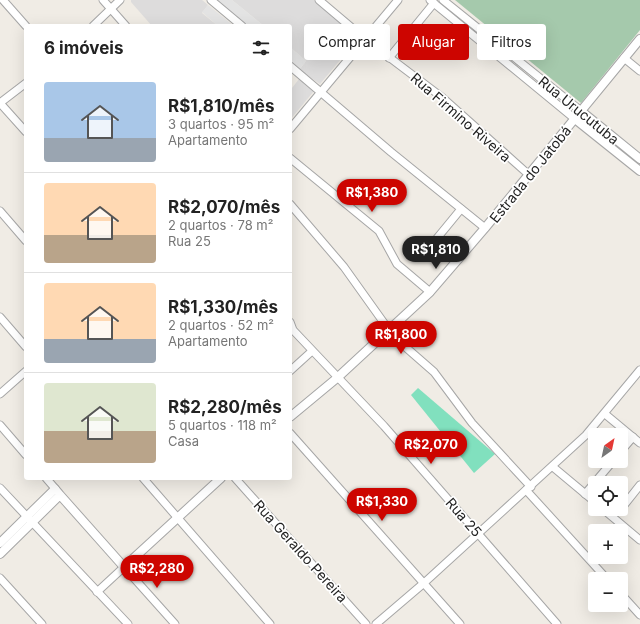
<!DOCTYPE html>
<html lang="pt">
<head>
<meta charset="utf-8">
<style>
  body { margin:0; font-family:Inter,sans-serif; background:#f2f2f2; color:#222; height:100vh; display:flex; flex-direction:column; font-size:15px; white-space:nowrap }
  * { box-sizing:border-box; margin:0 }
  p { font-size:13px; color:#767676 }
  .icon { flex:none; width:22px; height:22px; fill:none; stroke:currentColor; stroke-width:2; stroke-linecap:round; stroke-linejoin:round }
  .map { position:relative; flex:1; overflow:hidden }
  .side { position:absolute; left:24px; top:24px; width:268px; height:456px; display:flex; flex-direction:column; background:#fff; border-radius:4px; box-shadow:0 4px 16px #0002 }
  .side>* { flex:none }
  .banner { position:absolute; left:304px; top:24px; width:276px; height:36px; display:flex; gap:8px }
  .needle { width:26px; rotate:33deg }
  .fabs { position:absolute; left:588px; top:428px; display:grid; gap:8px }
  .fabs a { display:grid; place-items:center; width:40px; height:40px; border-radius:4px; background:#fff; box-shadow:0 4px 16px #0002; font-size:20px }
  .price { position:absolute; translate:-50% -34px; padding:0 9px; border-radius:14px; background:#cd0500; color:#fff; font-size:13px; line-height:26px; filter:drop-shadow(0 1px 2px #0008) }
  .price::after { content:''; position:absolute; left:50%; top:24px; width:12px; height:9px; margin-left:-6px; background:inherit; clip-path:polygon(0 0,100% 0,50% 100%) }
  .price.active { background:#222; color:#fff }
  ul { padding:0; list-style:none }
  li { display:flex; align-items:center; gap:12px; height:100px; padding:0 20px }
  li+li { border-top:1px solid #e0e0e0 }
  li span { display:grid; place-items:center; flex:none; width:112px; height:80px; border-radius:4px; color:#555 }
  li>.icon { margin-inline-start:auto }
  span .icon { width:48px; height:48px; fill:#fffc; stroke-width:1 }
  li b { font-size:17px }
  h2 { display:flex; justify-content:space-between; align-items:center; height:48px; padding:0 20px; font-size:17px }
  .pill { padding:0 14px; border-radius:4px; background:#fff; box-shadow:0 4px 16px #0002; font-size:14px; line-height:36px }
  .pill.active { background:#cd0500; color:#fff }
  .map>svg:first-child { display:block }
  .residential { fill:#dddcdc }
  .cemetery { fill:#a5c9ac }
  .pitch { fill:#81e0be }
  .parking { fill:#e3e3e3 }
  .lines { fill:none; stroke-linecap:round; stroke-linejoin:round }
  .minor-casing { stroke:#a6a6a6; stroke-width:9 }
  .tertiary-casing { stroke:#a6a6a6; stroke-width:10 }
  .minor { stroke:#fff; stroke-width:7 }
  .tertiary { stroke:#fff; stroke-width:8 }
  .labels { text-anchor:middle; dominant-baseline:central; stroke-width:3.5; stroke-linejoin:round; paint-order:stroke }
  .street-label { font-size:14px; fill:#1f1f1f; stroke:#fff }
</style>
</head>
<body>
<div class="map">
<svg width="640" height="624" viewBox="0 0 640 624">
  <rect width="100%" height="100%" fill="#f0ece5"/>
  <g class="residential">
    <polygon points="131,0 202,0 208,5 202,13 218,26 152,26 131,2"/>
    <polygon points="232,0 314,0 357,36 357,40 320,84 299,70 306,61 290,47 290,26 264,26"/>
    <polygon points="299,79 314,91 290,120 290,87 292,88"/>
  </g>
  <polygon class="cemetery" points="455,0 640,0 640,30 581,103"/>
  <polygon class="pitch" points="418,388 495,454 474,473 411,395"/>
  <g class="parking">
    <polygon points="214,0 232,0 264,26 246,26"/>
    <polygon points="208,5 234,26 218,26 202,12"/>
    <polygon points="290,47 306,61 299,70 290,62"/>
  </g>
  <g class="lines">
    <defs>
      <g id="minor">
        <polyline points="3,0 26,26"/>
        <polyline points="103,0 126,26"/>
        <polyline points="211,0 242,26"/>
        <polyline points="319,0 365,39 443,98 528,174"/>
        <polyline points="430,0 575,119"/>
        <polyline points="443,0 581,111"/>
        <polyline points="93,26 120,0"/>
        <polyline points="389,58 434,3"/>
        <polyline points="624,58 640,71"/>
        <polyline points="290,66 391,152 485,228"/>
        <polyline points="0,103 26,132"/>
        <polyline points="0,103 26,83"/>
        <polyline points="290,129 398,0"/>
        <polyline points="290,158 379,231 397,264 430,292"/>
        <polyline points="290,204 344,267 394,337 434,372 472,423 531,487"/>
        <polyline points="0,211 26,241"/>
        <polyline points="424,254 461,209"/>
        <polyline points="0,317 26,347"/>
        <polyline points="290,322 293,330 384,426 557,624"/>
        <polyline points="290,371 312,351"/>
        <polyline points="0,394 26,371"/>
        <polyline points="605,414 640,443"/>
        <polyline points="0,425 26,455"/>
        <polyline points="290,433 460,624"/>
        <polyline points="621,451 633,437"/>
        <polyline points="553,467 595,502"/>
        <polyline points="46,478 59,493"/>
        <polyline points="143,478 270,624"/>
        <polyline points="235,478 366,624"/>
        <polyline points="0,488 128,624"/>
        <polyline points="526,490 607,579"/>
        <polyline points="585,494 613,461"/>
        <polyline points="603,509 640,540"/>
        <polyline points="621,509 640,485"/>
        <polyline points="0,578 42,624"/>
        <polyline points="97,592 124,567 175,624"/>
        <polyline points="621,594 640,615"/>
        <polyline points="376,624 424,583 586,435 640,370"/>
      </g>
      <g id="tertiary">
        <polyline points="581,111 640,159"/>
        <polyline points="575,119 640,171"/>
        <polyline points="290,417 337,378 430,292 485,228 640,39"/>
        <polyline points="0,543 55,489"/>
        <polyline points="0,554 60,495 124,567 221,478"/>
      </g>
    </defs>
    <use href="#minor" class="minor-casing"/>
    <use href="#tertiary" class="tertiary-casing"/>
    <use href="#minor" class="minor"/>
    <use href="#tertiary" class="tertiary"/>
  </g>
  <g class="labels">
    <g class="street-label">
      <text transform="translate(579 110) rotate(39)">Rua Urucutuba</text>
      <text transform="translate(461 117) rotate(41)">Rua Firmino Riveira</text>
      <text transform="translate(530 174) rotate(-51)">Estrada do Jatobá</text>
      <text transform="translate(464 517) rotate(49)">Rua 25</text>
      <text transform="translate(301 551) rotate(48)">Rua Geraldo Pereira</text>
    </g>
  </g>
</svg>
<div class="fabs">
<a><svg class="needle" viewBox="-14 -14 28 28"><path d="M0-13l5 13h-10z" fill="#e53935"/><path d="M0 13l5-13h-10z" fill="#767676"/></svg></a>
<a><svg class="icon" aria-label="locate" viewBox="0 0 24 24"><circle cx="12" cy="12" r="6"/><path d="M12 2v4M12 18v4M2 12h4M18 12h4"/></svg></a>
<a>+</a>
<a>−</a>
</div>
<b class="price" style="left:372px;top:213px">R$1,380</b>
<b class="price active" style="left:436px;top:270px">R$1,810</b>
<b class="price" style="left:401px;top:355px">R$1,800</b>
<b class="price" style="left:431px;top:465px">R$2,070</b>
<b class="price" style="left:382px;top:522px">R$1,330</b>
<b class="price" style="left:157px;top:589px">R$2,280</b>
<div class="banner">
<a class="pill">Comprar</a>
<a class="pill active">Alugar</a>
<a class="pill">Filtros</a>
</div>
<section class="side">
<h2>6 imóveis<svg class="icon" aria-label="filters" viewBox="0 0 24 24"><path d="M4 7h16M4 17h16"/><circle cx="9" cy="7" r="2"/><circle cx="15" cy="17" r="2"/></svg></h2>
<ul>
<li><span style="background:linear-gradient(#a9c7e8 70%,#9aa5b1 0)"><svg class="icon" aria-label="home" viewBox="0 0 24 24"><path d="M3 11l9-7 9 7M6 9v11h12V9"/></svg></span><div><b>R$1,810/mês</b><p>3 quartos · 95 m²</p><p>Apartamento</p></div></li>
<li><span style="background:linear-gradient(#ffd9b3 65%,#b9a48a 0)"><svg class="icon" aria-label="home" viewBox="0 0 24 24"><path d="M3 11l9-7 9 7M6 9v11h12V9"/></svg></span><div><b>R$2,070/mês</b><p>2 quartos · 78 m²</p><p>Rua 25</p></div></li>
<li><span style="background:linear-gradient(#ffd9b3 70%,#9aa5b1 0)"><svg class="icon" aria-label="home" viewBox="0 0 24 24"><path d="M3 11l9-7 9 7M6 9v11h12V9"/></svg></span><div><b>R$1,330/mês</b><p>2 quartos · 52 m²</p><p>Apartamento</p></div></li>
<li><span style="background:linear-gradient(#dfe7d0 60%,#b9a48a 0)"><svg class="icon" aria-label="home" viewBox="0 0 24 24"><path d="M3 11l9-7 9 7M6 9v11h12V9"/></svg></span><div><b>R$2,280/mês</b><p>5 quartos · 118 m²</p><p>Casa</p></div></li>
</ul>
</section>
</div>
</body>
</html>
